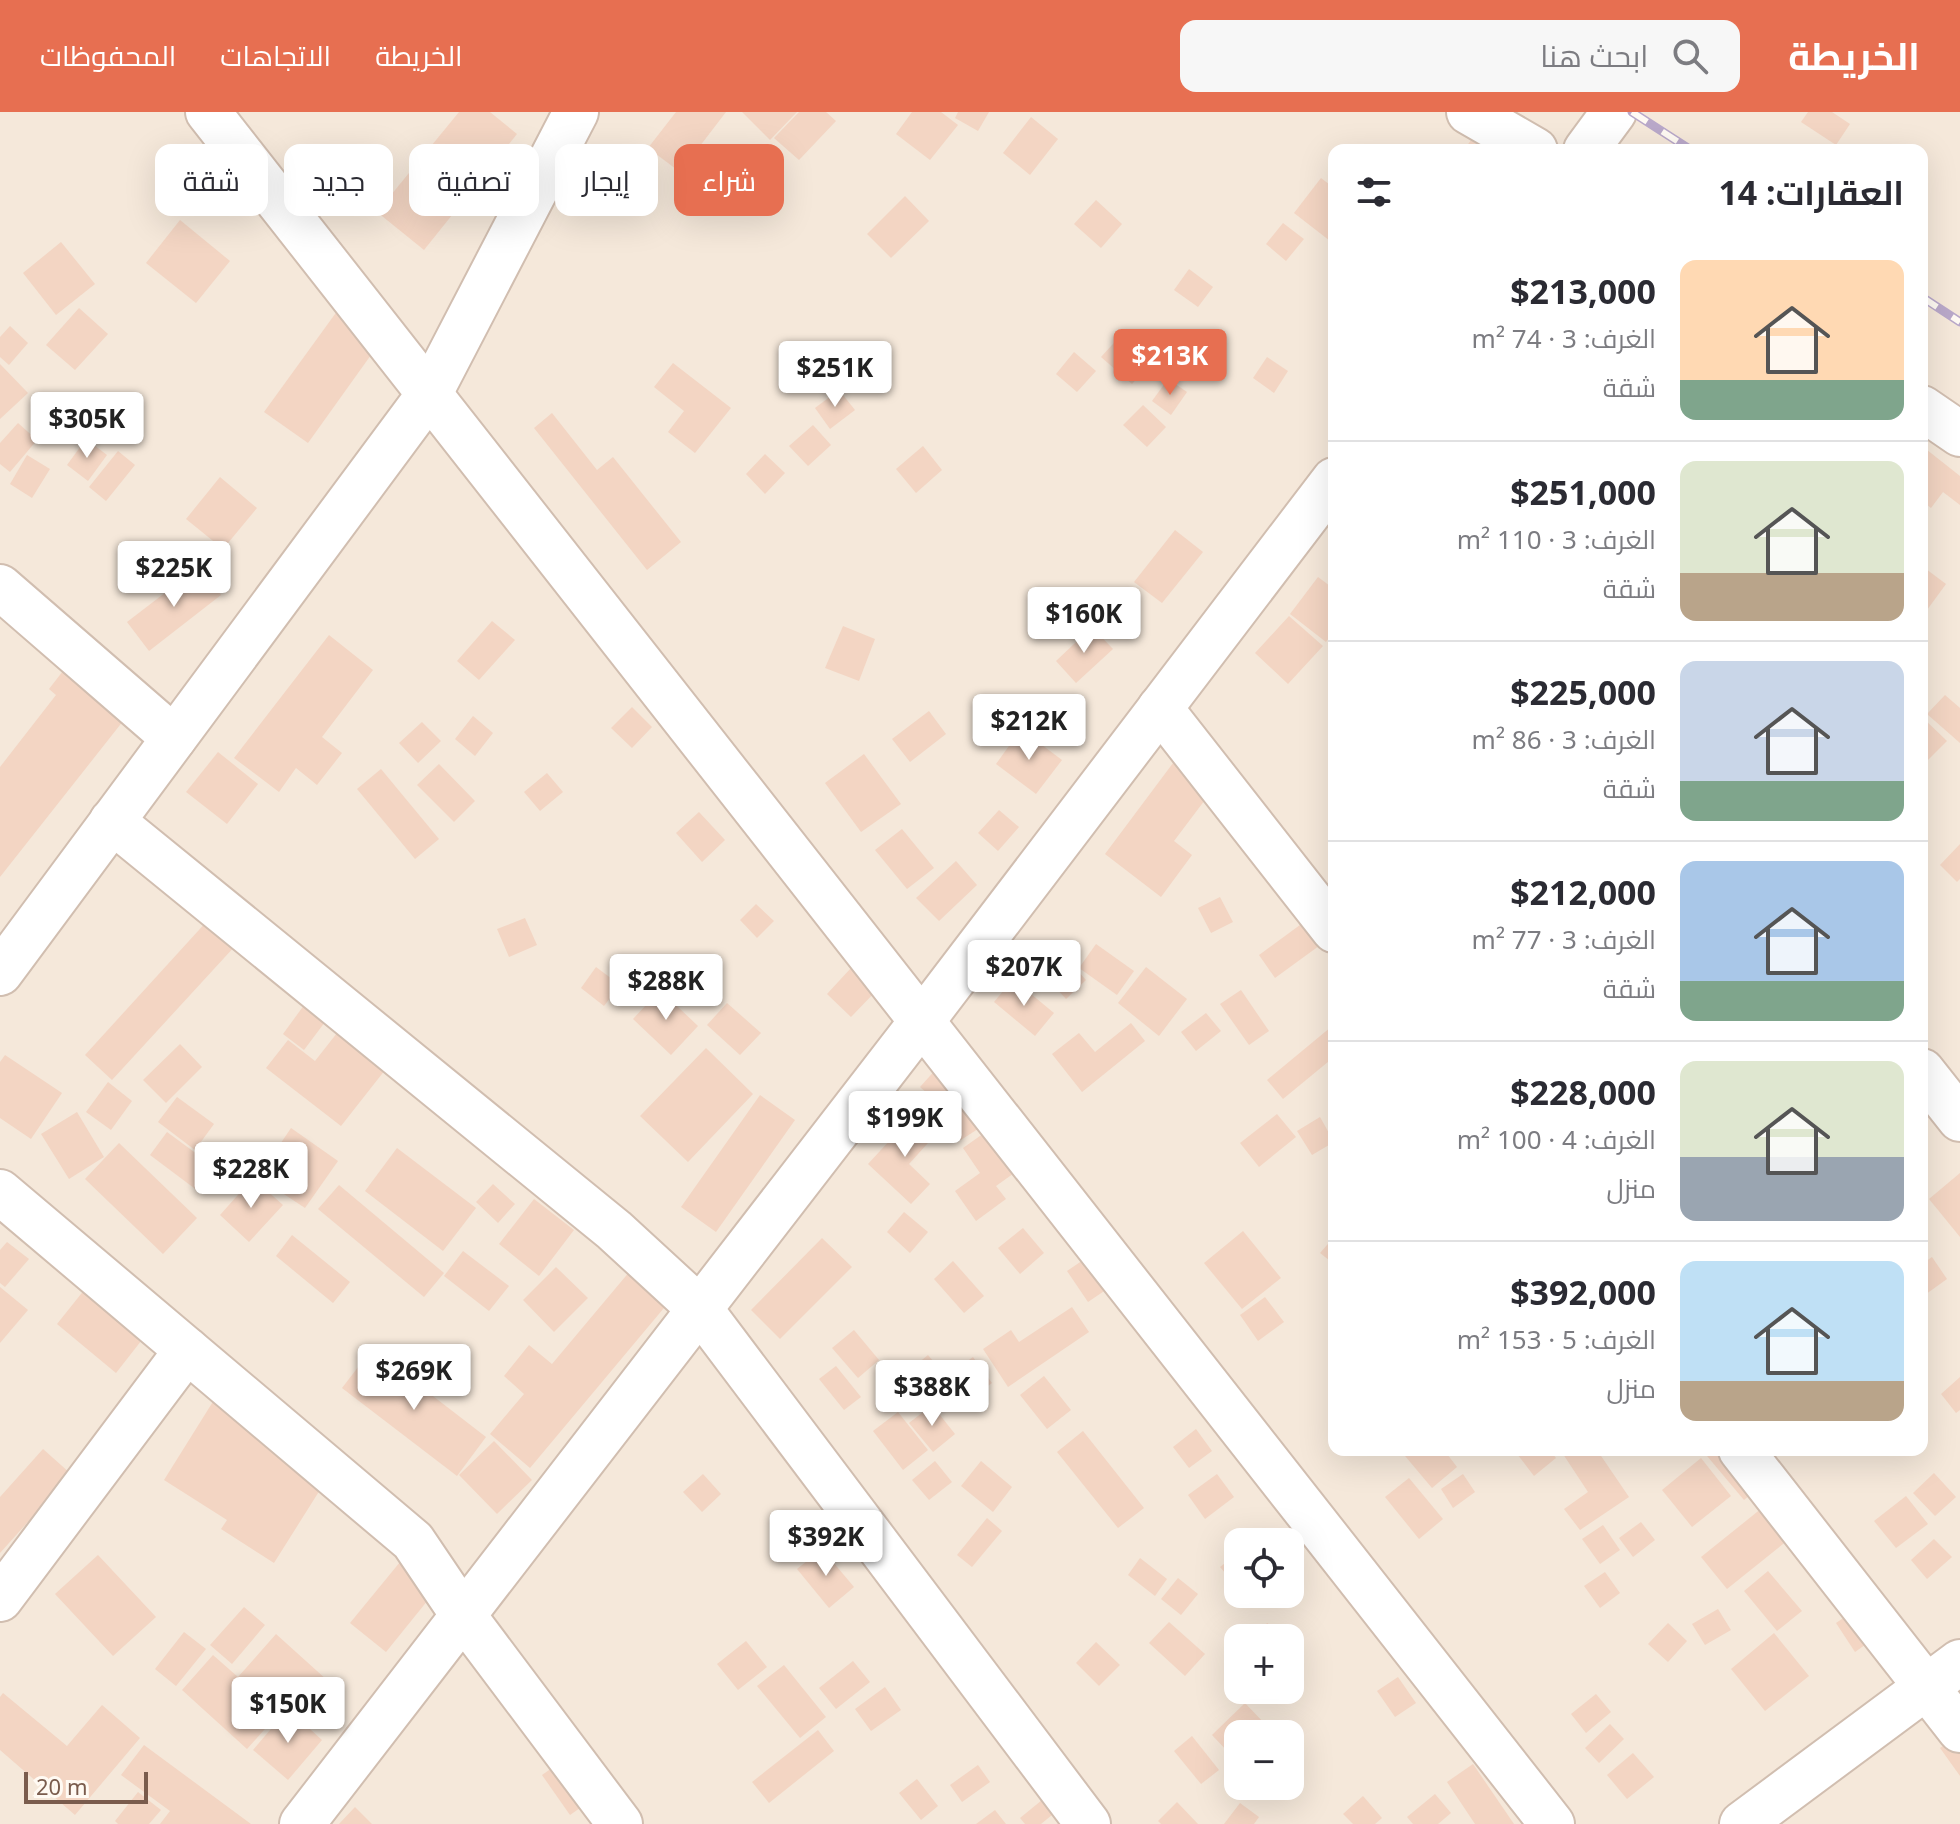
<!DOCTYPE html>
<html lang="ar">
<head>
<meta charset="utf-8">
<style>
  body { margin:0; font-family:"Noto Sans",Cairo,sans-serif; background:#f7f7f7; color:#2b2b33; direction:rtl; height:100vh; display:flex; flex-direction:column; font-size:30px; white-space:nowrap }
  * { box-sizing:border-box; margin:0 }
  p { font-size:26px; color:#7c7c81 }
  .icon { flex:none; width:44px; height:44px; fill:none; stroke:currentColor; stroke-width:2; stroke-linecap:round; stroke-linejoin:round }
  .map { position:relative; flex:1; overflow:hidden; direction:ltr }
  .details { position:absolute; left:1328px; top:32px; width:600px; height:1312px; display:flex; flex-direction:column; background:#fff; border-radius:16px; box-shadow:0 8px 32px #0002; direction:rtl }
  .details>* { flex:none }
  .guide { position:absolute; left:24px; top:32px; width:760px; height:72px; direction:rtl; display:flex; gap:16px }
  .tools { position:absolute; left:1224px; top:1416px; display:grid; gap:16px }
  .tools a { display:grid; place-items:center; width:80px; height:80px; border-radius:16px; background:#fff; box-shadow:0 8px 32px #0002; font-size:40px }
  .scale { position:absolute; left:24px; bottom:20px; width:124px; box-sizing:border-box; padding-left:8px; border:4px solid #7a5c4d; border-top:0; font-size:22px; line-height:28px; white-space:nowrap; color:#7a5c4d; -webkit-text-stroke:6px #fffaf3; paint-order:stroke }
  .price { position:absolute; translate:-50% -68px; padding:0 18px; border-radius:8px; background:#fff; color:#222; font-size:26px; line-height:52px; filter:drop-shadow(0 2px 4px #0008) }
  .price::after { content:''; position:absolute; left:50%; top:48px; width:24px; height:18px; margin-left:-12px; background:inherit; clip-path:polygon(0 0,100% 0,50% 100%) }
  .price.current { background:#e76f51; color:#fff }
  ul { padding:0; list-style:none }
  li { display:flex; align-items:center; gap:24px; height:200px; padding:0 24px }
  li+li { border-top:2px solid #e1e1e2 }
  li span { display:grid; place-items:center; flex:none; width:224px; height:160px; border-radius:16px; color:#555 }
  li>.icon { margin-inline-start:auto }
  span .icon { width:96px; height:96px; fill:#fffc; stroke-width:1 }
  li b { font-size:34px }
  h2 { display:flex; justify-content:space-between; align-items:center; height:96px; padding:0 24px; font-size:34px }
  .chip { padding:0 28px; border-radius:16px; background:#fff; box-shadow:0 8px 32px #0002; font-size:28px; line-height:72px }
  .chip.current { background:#e76f51; color:#fff }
  header { display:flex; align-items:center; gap:48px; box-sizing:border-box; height:112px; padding:0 40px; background:#e76f51; color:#fff }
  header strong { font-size:38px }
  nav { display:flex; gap:44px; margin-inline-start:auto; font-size:28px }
  .search { width:560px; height:72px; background:#f7f7f7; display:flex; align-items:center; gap:20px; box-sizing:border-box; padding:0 28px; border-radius:16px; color:#7c7c81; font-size:30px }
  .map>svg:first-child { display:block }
  .residential { fill:#f5e8da; fill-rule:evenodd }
  .building { fill:#f3d5c3 }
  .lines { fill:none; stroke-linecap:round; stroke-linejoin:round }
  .minor-casing { stroke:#d1beb0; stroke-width:48 }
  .minor { stroke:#fff; stroke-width:44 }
  .rail-casing { stroke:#b9a8c9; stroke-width:9 }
  .rail { stroke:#fffaf3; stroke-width:6; stroke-dasharray:18; stroke-linecap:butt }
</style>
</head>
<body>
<header>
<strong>الخريطة</strong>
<div class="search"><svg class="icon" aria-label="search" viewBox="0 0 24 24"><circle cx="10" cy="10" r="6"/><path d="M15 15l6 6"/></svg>ابحث هنا</div>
<nav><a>الخريطة</a><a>الاتجاهات</a><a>المحفوظات</a></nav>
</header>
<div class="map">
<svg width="1960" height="1712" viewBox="0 0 1960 1712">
  <rect width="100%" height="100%" fill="#fdf6ec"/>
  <path class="residential" d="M 0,0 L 1960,0 L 1960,1712 L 0,1712 ZM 1334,38 L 1922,38 L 1922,1338 L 1334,1338 ZM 1238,1430 L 1290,1430 L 1290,1482 L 1238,1482 ZM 1238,1526 L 1290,1526 L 1290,1578 L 1238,1578 ZM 1238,1622 L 1290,1622 L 1290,1674 L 1238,1674 Z"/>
  <g class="building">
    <polygon points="459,0 490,0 517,22 424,138 377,100"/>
    <polygon points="676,0 726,0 680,60 648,36"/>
    <polygon points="742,0 797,0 770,28"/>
    <polygon points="799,0 826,0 836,9 799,48 774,26"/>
    <polygon points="912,0 941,0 958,13 930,48 896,22"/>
    <polygon points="958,0 989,0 978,19 955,6"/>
    <polygon points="1808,0 1832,0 1850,12 1836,33 1801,10"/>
    <polygon points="1031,5 1058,27 1030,63 1003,41"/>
    <polygon points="1471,28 1486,38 1464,38"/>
    <polygon points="1321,66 1334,76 1334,132 1294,101"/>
    <polygon points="905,84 929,109 891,146 867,122"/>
    <polygon points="1096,88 1122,112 1101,136 1074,112"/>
    <polygon points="180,108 230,149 196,191 146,151"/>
    <polygon points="1283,111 1304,127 1286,149 1266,132"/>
    <polygon points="61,130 95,172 56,203 23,161"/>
    <polygon points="1189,157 1213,175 1198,195 1174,178"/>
    <polygon points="343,191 386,222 308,331 264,300"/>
    <polygon points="79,196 108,222 75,258 46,233"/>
    <polygon points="10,214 28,231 9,253 0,245 0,225"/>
    <polygon points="1123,221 1153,249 1132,272 1101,245"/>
    <polygon points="1074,240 1096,259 1077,280 1056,262"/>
    <polygon points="1267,245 1288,259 1274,281 1253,266"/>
    <polygon points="673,251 731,296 695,341 668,320 684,299 654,275"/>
    <polygon points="0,252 28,281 0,307"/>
    <polygon points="1168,267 1187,280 1171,303 1152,289"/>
    <polygon points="839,278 855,298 830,317 815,296"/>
    <polygon points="1143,293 1166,315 1147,335 1123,313"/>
    <polygon points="552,301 597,358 613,345 681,430 647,458 534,316"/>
    <polygon points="18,311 37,328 10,360 0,352 0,331"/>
    <polygon points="813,313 831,333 808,354 789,334"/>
    <polygon points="86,327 107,343 88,369 67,353"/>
    <polygon points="923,334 942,358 916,381 896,357"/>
    <polygon points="1922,334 1960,364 1960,393 1943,380 1931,396 1922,389"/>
    <polygon points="118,339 135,353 106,389 89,375"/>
    <polygon points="765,342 785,361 765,382 746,362"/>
    <polygon points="27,343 50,357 32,386 10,372"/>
    <polygon points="220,365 257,396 223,437 186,407"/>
    <polygon points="1175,418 1203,440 1162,491 1134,470"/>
    <polygon points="200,454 221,483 149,539 127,510"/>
    <polygon points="1922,454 1946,472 1927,498 1922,495"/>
    <polygon points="1318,465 1334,477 1334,519 1326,530 1290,502"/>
    <polygon points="1289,504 1323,534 1288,572 1255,541"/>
    <polygon points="492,509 515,528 479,568 457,549"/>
    <polygon points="843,514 875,527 859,569 825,556"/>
    <polygon points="1092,515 1113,537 1076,571 1056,549"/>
    <polygon points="329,523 373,558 322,625 342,641 317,673 296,656 279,680 234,646"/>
    <polygon points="84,532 146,580 0,765 0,655 56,583 49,577"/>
    <polygon points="1945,583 1960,596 1960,631 1927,602"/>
    <polygon points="632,595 652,615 632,636 611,616"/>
    <polygon points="929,599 946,622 910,650 892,627"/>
    <polygon points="473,604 493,621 475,644 455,627"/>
    <polygon points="1922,605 1947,629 1924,652 1922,650"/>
    <polygon points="422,610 441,629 418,651 399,631"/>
    <polygon points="1021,617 1062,648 1036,682 996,652"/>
    <polygon points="1185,635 1223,664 1174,729 1192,743 1161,785 1105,742"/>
    <polygon points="218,640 258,672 227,712 186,680"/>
    <polygon points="864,642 901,692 861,720 825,671"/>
    <polygon points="439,652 475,689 454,710 417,673"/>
    <polygon points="381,657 439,727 415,747 357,677"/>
    <polygon points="547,661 563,680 540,699 524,680"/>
    <polygon points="999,698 1019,715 998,739 978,721"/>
    <polygon points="699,700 725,728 702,750 676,721"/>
    <polygon points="902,717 934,756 907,777 875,738"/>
    <polygon points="1960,732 1960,767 1957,770 1940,753"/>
    <polygon points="956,749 977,773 939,809 916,786"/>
    <polygon points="1220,785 1233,810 1211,821 1198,796"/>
    <polygon points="756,792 774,809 757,826 740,808"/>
    <polygon points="219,796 247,821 112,968 85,943"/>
    <polygon points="1319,799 1334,823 1275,866 1259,843"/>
    <polygon points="525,806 537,833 509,845 497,817"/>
    <polygon points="1096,832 1134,859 1117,883 1079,856"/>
    <polygon points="1064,844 1086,868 1066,887 1044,863"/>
    <polygon points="596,855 620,873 604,894 581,876"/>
    <polygon points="1146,855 1187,887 1159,924 1118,891"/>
    <polygon points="851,856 876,879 851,905 827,882"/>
    <polygon points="1013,867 1054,901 1035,924 994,890"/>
    <polygon points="318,874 340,890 304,938 283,922"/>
    <polygon points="660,878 698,914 671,943 633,907"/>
    <polygon points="1241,878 1269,919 1249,933 1220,892"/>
    <polygon points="727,891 761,921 740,943 707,913"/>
    <polygon points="1206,901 1221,919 1196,939 1181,920"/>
    <polygon points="352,902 400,939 341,1014 266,956 288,928 315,949"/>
    <polygon points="1131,911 1145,929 1082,980 1052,942 1079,921 1095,940"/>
    <polygon points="1331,915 1334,919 1334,945 1283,987 1267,968"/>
    <polygon points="180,932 202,955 166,991 143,968"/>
    <polygon points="706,936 753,982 688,1050 640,1004"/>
    <polygon points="5,943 62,981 31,1027 0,1006 0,950"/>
    <polygon points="938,955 961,976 943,995 920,975"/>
    <polygon points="108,970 132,989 111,1018 86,1000"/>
    <polygon points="760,983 795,1008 716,1120 681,1095"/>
    <polygon points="177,985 214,1012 195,1038 158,1010"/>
    <polygon points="973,990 987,1011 961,1028 947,1008"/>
    <polygon points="77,1000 104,1045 69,1067 41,1022"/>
    <polygon points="915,1001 937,1021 909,1052 930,1072 911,1092 868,1052"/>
    <polygon points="1277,1002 1296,1025 1259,1055 1240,1031"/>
    <polygon points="1320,1005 1334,1030 1312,1043 1297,1019"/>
    <polygon points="291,1016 338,1049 305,1096 258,1065"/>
    <polygon points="987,1019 1017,1059 996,1074 1006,1087 976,1109 955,1079 980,1061 963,1036"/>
    <polygon points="167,1020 220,1059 202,1082 150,1043"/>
    <polygon points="119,1031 197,1106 163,1142 85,1067"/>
    <polygon points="397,1036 476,1096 443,1139 365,1079"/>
    <polygon points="1960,1061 1960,1125 1929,1087"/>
    <polygon points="253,1066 283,1093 249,1130 220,1103"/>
    <polygon points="493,1072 515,1092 498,1111 476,1090"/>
    <polygon points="339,1073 444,1161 424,1185 318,1097"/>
    <polygon points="534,1087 574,1118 539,1164 499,1132"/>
    <polygon points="904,1100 928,1120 910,1141 887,1120"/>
    <polygon points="1023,1116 1044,1141 1020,1162 998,1136"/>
    <polygon points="1243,1119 1281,1166 1242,1197 1204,1151"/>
    <polygon points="292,1123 350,1170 333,1191 276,1144"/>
    <polygon points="1334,1125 1334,1152 1320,1141"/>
    <polygon points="822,1126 852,1155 780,1227 751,1198"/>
    <polygon points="7,1130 29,1147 5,1175 0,1171 0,1138"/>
    <polygon points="463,1139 509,1174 489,1199 444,1164"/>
    <polygon points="646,1140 684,1172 530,1356 490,1322 524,1282 504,1264 529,1233 552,1252"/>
    <polygon points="1092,1142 1113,1173 1088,1190 1067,1159"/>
    <polygon points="1932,1145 1947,1167 1922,1185 1922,1152"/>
    <polygon points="953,1149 984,1184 964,1201 934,1167"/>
    <polygon points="556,1155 588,1186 554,1220 523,1188"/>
    <polygon points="93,1167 152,1215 116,1261 57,1212"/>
    <polygon points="0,1175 28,1198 0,1231"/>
    <polygon points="1265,1185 1284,1210 1258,1229 1240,1203"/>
    <polygon points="1072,1195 1089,1220 1008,1275 983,1237 1011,1218 1019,1230"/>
    <polygon points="854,1218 879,1248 858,1266 832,1236"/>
    <polygon points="372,1237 486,1325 457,1364 342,1276"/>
    <polygon points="928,1243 949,1268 926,1286 906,1261"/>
    <polygon points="973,1245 992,1271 970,1287 951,1261"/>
    <polygon points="836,1254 861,1285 844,1298 819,1267"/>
    <polygon points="1044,1264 1071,1298 1047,1317 1020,1283"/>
    <polygon points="1960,1265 1960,1298 1956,1301 1941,1282"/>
    <polygon points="214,1288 330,1362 274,1451 221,1417 227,1408 164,1368"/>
    <polygon points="932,1293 955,1322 933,1340 909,1311"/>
    <polygon points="898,1300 928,1338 903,1358 873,1319"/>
    <polygon points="1196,1317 1212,1339 1189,1356 1173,1335"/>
    <polygon points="1083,1319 1144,1396 1118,1416 1057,1340"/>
    <polygon points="494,1329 532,1368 497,1402 459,1363"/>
    <polygon points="43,1337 71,1362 0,1441 0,1385"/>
    <polygon points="1400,1338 1444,1338 1457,1355 1432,1376"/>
    <polygon points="1514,1338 1550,1338 1556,1346 1534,1364"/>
    <polygon points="1563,1338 1597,1338 1629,1385 1580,1418 1564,1397 1588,1380 1561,1339"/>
    <polygon points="1702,1338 1750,1338 1772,1365 1744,1388"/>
    <polygon points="1701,1346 1731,1384 1692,1415 1662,1378"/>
    <polygon points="935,1349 952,1370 929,1388 912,1368"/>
    <polygon points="981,1349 1012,1375 993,1400 961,1374"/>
    <polygon points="1934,1361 1956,1385 1935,1404 1913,1381"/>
    <polygon points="703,1362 721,1382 702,1400 683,1380"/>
    <polygon points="1217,1362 1234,1385 1205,1407 1188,1383"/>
    <polygon points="1463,1362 1475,1380 1453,1396 1441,1377"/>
    <polygon points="1409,1366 1443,1407 1419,1427 1385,1385"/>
    <polygon points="1782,1380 1808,1412 1727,1477 1701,1445"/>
    <polygon points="1906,1384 1928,1412 1896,1436 1874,1409"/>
    <polygon points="987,1406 1002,1419 972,1455 957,1443"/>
    <polygon points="1641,1410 1655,1428 1633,1445 1619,1426"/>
    <polygon points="1603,1413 1620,1438 1600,1452 1582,1427"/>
    <polygon points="1934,1427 1952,1445 1927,1467 1911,1448"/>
    <polygon points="414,1433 449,1462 386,1540 350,1511"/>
    <polygon points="822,1437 854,1475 829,1496 797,1457"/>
    <polygon points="1238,1441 1238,1476 1220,1455"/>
    <polygon points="98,1443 156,1505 113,1544 55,1482"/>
    <polygon points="1140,1446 1167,1467 1155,1484 1128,1463"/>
    <polygon points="1768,1459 1802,1499 1777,1519 1744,1479"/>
    <polygon points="1605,1460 1620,1481 1600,1496 1584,1474"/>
    <polygon points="1178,1466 1198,1482 1181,1503 1161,1487"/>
    <polygon points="1867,1490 1886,1518 1855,1540 1836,1511"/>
    <polygon points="244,1495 265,1513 232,1552 210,1533"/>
    <polygon points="1718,1497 1731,1518 1705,1533 1692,1512"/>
    <polygon points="1169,1510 1205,1542 1185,1564 1149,1531"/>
    <polygon points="1267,1511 1289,1526 1256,1526"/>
    <polygon points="1668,1511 1687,1529 1668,1550 1648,1532"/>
    <polygon points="184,1520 206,1537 176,1574 155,1557"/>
    <polygon points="1774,1521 1809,1564 1765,1599 1731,1557"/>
    <polygon points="276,1522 337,1577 308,1610 288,1591 247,1637 182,1578 213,1543 238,1565"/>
    <polygon points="746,1529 767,1555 738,1578 717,1552"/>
    <polygon points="1096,1530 1120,1553 1099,1574 1076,1551"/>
    <polygon points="853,1549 870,1570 836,1597 819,1576"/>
    <polygon points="784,1553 826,1605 800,1626 757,1574"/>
    <polygon points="1398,1565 1416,1591 1395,1605 1377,1579"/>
    <polygon points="885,1575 901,1598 871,1619 855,1597"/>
    <polygon points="3,1581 67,1634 102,1593 140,1626 75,1703 0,1638 0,1585"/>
    <polygon points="1596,1582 1611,1600 1586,1621 1571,1602"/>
    <polygon points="1245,1591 1265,1612 1254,1622 1238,1622 1238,1638 1232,1644 1212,1623"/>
    <polygon points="288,1597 322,1628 288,1668 253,1638"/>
    <polygon points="1610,1612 1624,1627 1599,1651 1585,1636"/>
    <polygon points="818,1618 834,1639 769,1691 752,1670"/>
    <polygon points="1960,1622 1960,1664 1940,1636"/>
    <polygon points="1192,1624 1219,1658 1201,1672 1174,1639"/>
    <polygon points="144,1633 251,1712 160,1712 170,1699 121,1663"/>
    <polygon points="1633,1641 1654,1665 1627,1687 1607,1663"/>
    <polygon points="572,1642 600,1682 570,1703 542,1663"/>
    <polygon points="1473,1652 1514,1712 1475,1712 1447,1670"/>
    <polygon points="978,1653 990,1670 962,1690 950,1673"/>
    <polygon points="917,1667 938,1694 921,1708 899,1681"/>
    <polygon points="1058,1675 1069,1689 1041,1712 1025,1712 1020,1706"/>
    <polygon points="138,1680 161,1698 149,1712 118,1712 115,1709"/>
    <polygon points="1435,1682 1451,1701 1438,1712 1413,1712 1407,1705"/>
    <polygon points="1363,1684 1382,1706 1375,1712 1353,1712 1343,1702"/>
    <polygon points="1177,1690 1198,1712 1161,1712 1158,1709"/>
    <polygon points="1240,1691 1259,1705 1254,1712 1224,1712"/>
    <polygon points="355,1695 372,1712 339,1712"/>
    <polygon points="995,1698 1006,1712 976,1712"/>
  </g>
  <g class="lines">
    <defs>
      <g id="minor">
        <polyline points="208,0 1552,1712"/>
        <polyline points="1469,0 1535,38"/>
        <polyline points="1586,38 1614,0"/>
        <polyline points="1922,296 1960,322"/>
        <polyline points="0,475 174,626"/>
        <polyline points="1160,596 1334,818"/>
        <polyline points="112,709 614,1118 700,1197 1088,1712"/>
        <polyline points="0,861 430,281 576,0"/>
        <polyline points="1922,959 1960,1007"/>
        <polyline points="0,1080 413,1429 463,1503 620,1712"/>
        <polyline points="1741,1338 1960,1618"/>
        <polyline points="0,1487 187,1238"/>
        <polyline points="302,1712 922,909 1334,368"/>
        <polyline points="1742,1712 1960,1550"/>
      </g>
    </defs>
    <use href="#minor" class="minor-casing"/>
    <use href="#minor" class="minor"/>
    <defs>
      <g id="rail">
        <polyline points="1632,0 1691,38"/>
        <polyline points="1922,185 1960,210"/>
      </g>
    </defs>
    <use href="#rail" class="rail-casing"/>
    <use href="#rail" class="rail"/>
  </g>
</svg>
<div class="tools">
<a><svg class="icon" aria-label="locate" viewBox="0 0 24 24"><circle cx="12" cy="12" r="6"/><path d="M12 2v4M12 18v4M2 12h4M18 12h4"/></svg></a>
<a>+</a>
<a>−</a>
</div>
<div class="scale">20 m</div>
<b class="price current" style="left:1170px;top:285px">$213K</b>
<b class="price" style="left:835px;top:297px">$251K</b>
<b class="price" style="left:87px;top:348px">$305K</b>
<b class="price" style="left:174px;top:497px">$225K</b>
<b class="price" style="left:1084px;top:543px">$160K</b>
<b class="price" style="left:1029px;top:650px">$212K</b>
<b class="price" style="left:1024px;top:896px">$207K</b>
<b class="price" style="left:666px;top:910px">$288K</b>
<b class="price" style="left:905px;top:1047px">$199K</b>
<b class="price" style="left:251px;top:1098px">$228K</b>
<b class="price" style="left:414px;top:1300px">$269K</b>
<b class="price" style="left:932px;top:1316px">$388K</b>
<b class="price" style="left:826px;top:1466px">$392K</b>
<b class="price" style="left:288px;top:1633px">$150K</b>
<div class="guide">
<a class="chip current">شراء</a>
<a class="chip">إيجار</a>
<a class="chip">تصفية</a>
<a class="chip">جديد</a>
<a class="chip">شقة</a>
</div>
<section class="details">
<h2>العقارات: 14<svg class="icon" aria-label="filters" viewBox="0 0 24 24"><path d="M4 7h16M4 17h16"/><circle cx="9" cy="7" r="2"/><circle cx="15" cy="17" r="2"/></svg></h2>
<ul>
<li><span style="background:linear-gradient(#ffd9b3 75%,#7fa58c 0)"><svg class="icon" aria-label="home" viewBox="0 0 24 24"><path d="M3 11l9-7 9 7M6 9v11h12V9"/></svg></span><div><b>$213,000</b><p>الغرف: 3 · 74 m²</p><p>شقة</p></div></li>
<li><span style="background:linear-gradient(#dfe7d0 70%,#b9a48a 0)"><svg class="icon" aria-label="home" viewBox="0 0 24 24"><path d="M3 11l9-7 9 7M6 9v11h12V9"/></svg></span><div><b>$251,000</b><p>الغرف: 3 · 110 m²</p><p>شقة</p></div></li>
<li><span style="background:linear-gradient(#c9d6e8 75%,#7fa58c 0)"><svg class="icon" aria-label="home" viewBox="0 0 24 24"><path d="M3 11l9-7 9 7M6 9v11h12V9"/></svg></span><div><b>$225,000</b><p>الغرف: 3 · 86 m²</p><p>شقة</p></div></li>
<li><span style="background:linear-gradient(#a9c7e8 75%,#7fa58c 0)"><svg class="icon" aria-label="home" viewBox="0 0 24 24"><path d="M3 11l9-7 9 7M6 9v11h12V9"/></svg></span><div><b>$212,000</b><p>الغرف: 3 · 77 m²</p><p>شقة</p></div></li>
<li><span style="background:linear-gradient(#dfe7d0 60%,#9aa5b1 0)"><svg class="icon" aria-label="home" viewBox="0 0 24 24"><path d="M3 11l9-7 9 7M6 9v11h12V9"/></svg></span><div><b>$228,000</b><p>الغرف: 4 · 100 m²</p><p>منزل</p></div></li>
<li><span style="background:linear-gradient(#bfe0f5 75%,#b9a48a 0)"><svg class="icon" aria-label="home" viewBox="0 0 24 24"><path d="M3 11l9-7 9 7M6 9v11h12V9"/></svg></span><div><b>$392,000</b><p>الغرف: 5 · 153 m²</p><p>منزل</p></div></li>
</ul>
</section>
</div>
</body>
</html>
